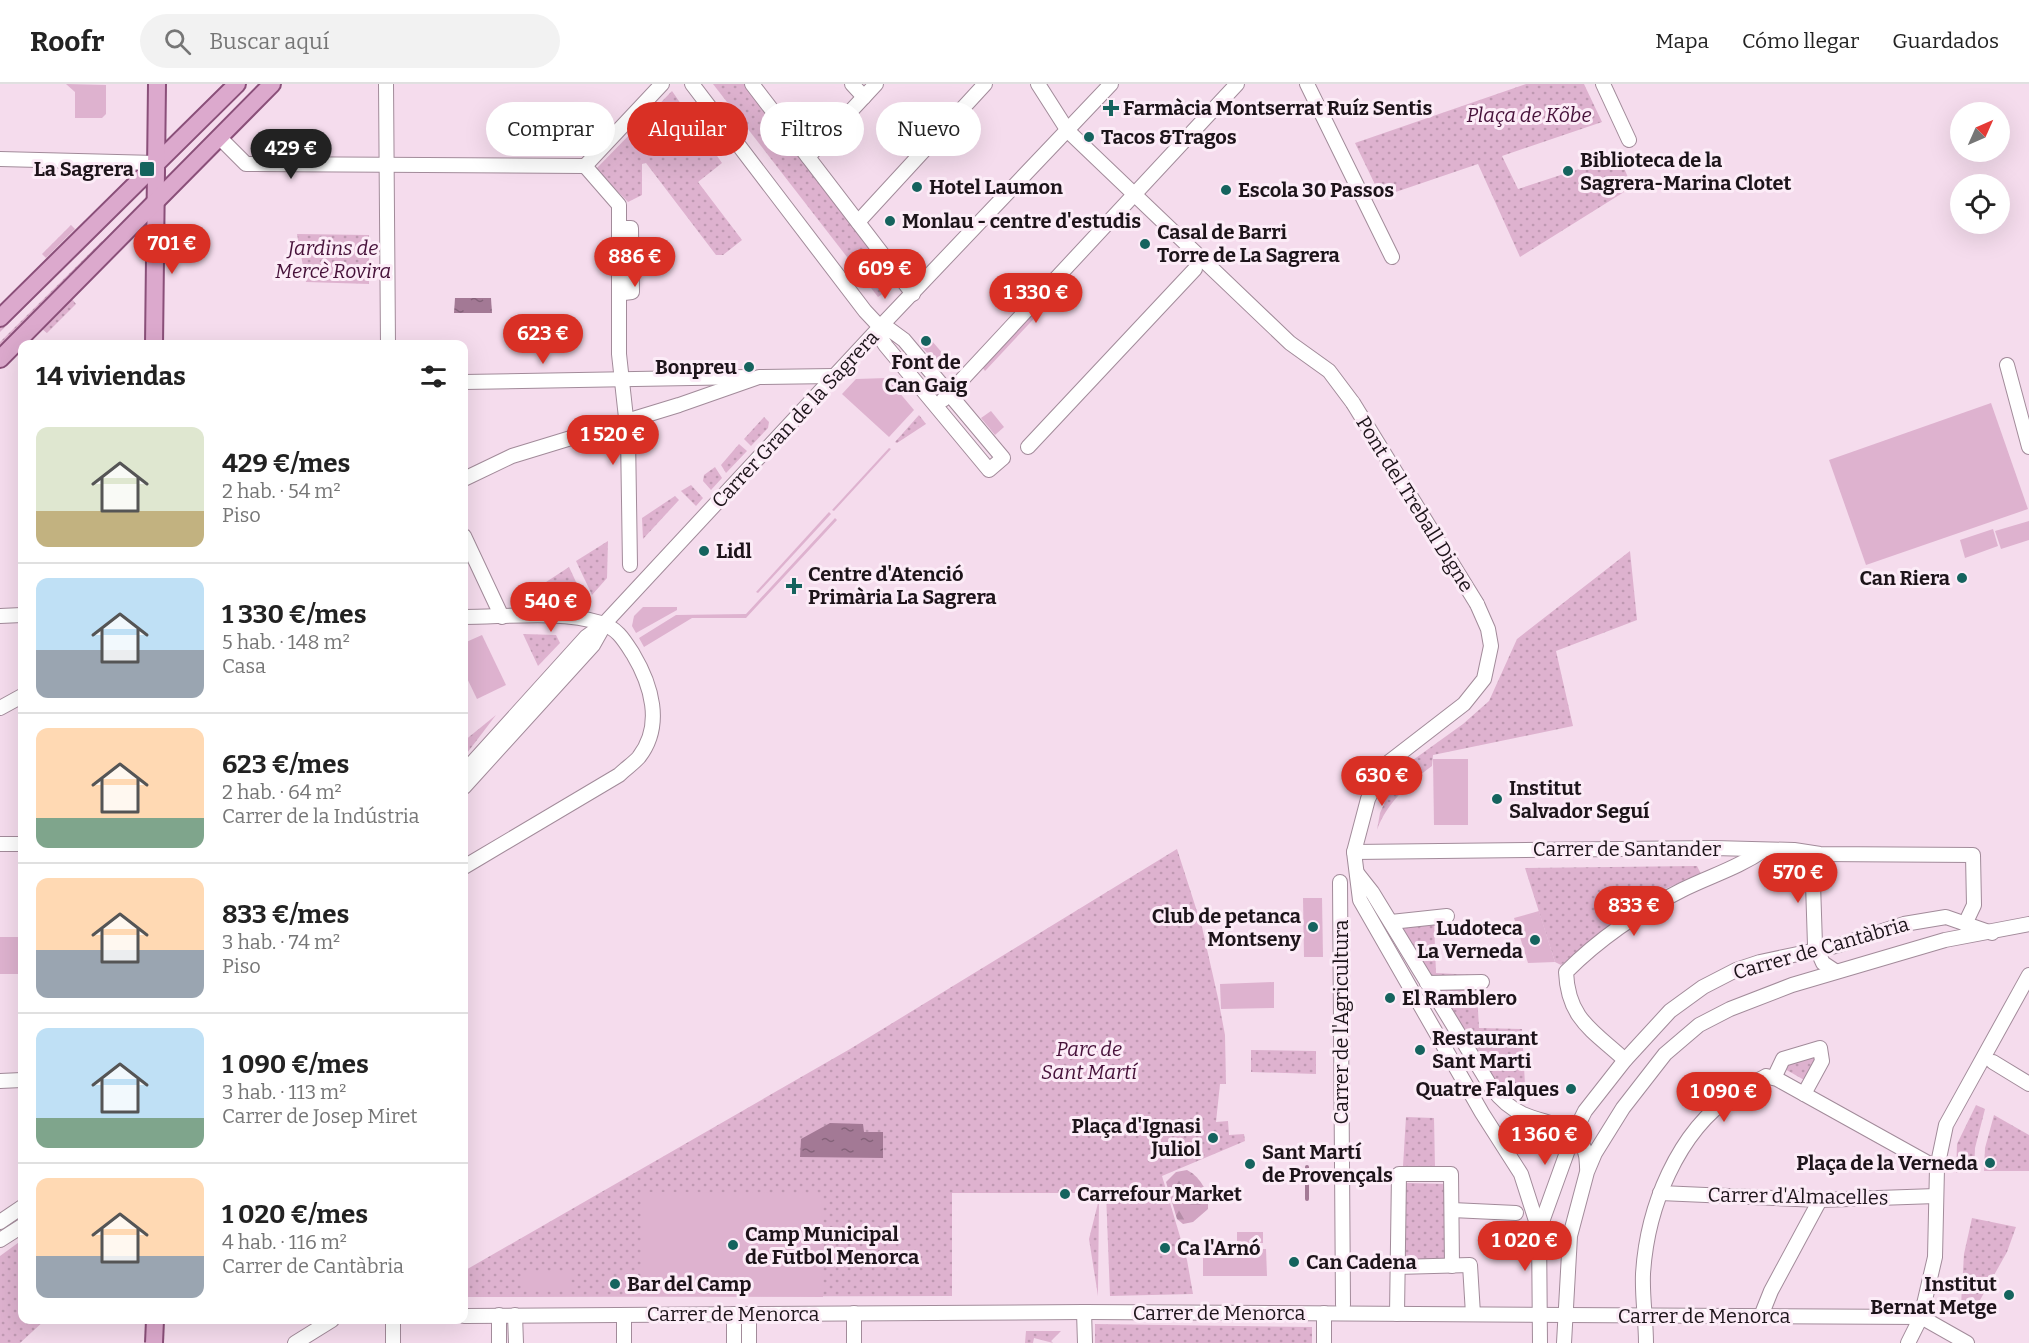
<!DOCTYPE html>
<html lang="es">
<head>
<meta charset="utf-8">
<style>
  body { margin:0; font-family:Bitter,serif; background:#f2f2f2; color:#222; height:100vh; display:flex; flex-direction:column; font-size:22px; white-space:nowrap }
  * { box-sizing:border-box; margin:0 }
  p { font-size:20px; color:#767676 }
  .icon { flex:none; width:33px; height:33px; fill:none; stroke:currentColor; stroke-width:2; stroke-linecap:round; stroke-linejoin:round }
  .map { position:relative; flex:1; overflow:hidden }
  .side { position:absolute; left:18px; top:256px; width:450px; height:984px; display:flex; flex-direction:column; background:#fff; border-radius:12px; box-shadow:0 6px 24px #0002 }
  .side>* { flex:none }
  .top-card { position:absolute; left:486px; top:18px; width:570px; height:54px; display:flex; gap:12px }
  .needle { width:39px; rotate:45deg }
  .buttons { position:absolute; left:1950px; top:18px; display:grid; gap:12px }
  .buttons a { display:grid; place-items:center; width:60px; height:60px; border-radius:50%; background:#fff; box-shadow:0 6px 24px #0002; font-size:30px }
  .price { position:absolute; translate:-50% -51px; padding:0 14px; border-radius:21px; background:#d93025; color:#fff; font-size:20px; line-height:39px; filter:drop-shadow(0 2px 3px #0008) }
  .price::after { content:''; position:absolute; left:50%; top:36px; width:18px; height:14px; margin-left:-9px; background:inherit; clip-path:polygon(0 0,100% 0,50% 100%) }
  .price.on { background:#222; color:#fff }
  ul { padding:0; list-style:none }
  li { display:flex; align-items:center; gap:18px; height:150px; padding:0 18px }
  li+li { border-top:2px solid #e0e0e0 }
  li span { display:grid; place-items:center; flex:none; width:168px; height:120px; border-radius:12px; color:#555 }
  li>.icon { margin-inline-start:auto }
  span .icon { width:72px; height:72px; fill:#fffc; stroke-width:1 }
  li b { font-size:26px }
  h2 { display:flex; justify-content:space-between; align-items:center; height:72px; padding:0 18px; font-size:26px }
  .pill { padding:0 21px; border-radius:27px; background:#fff; box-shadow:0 6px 24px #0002; font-size:21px; line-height:54px }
  .pill.on { background:#d93025; color:#fff }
  header { display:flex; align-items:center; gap:36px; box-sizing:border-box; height:84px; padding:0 30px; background:#fff; border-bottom:2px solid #e0e0e0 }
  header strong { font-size:28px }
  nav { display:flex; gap:33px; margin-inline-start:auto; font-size:21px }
  .search { width:420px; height:54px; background:#f2f2f2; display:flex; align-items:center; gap:15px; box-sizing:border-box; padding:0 21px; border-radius:33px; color:#767676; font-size:22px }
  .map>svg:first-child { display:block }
  .grass { fill:url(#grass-dots) }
  .forest { fill:url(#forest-firs) }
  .garden { fill:#deb2cf }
  .water { fill:url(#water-ripples) }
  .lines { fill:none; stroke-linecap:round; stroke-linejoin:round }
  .stream { stroke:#a37995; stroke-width:4 }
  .minor-casing { stroke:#a28b9a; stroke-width:16 }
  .major-casing { stroke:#8a4f79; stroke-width:20 }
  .minor { stroke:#fff; stroke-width:14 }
  .major { stroke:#dca9cd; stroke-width:16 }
  .minor-bridge-casing { stroke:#a28b9a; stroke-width:16; stroke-linecap:butt }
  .major-bridge-casing { stroke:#8a4f79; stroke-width:20; stroke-linecap:butt }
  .minor-bridge { stroke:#fff; stroke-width:14 }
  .major-bridge { stroke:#dca9cd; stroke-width:16 }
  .poi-dot { fill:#15635e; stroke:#fcecf7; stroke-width:2 }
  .labels { text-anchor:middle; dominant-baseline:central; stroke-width:6; stroke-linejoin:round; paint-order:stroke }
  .poi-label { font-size:20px; font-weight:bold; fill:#1d141a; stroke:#fcecf7; text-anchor:start }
  .park-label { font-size:20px; font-style:italic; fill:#461139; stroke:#fcecf7 }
  .street-label { font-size:20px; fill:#1d141a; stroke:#fcecf7 }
</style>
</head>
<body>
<header>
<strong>Roofr</strong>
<div class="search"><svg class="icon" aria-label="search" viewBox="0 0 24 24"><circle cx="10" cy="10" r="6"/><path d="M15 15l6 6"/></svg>Buscar aquí</div>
<nav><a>Mapa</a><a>Cómo llegar</a><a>Guardados</a></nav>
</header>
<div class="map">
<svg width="2029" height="1259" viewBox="0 0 2029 1259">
  <defs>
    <pattern id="grass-dots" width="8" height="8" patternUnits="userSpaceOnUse" patternTransform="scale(1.5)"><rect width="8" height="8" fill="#deb2cf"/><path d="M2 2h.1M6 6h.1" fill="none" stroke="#be98b1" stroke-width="1.8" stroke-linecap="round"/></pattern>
    <pattern id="forest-firs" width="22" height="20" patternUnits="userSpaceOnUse" patternTransform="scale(1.5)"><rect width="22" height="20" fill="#d1a4c2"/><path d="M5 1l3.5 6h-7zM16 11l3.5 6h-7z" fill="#b38ca6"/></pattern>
    <pattern id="water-ripples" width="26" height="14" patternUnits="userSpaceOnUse" patternTransform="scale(1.5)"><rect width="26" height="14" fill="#a37995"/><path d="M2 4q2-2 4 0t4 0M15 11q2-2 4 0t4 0" fill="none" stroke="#846279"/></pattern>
  </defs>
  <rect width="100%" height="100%" fill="#f5dced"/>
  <g class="grass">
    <polygon points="713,0 748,0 900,198 878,213"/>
    <polygon points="1526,0 1584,0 1602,38 1502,72 1518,105 1619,72 1632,103 1520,173 1478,80 1381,113 1355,59"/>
    <polygon points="672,7 722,79 698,98 742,156 723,171 716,171 646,79 642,80 642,111 628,118 596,85"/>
    <polygon points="71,141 75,145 46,174 42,170"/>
    <polygon points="102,141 102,147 0,248 0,242"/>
    <polygon points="297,150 369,151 369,200 306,198"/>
    <polygon points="102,157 102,163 0,264 0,258"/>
    <polygon points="72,215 76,220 47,249 42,245"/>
    <polygon points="919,331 926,340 897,359 895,358"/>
    <polygon points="764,333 769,338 768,344 751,362 744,355"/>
    <polygon points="739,360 747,367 726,389 721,381"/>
    <polygon points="715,383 722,394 711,406 703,397 704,391"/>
    <polygon points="691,401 703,414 696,422 681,407"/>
    <polygon points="675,412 679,416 643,455 642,434"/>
    <polygon points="608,457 607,494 592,511 576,477"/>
    <path d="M 1630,467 L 1637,536 L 1556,567 L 1573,642 L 1433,671 L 1432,682 C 1410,698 1386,720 1377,746 L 1380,729 L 1395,695 L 1413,676 L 1463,640 L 1489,617 L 1517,555 Z"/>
    <polygon points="569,483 577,500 553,515 543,500"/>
    <polygon points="523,550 556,551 560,559 538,582"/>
    <polygon points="496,631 464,673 464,657"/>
    <polygon points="1177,765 1202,843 1218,914 1225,951 1226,1000 1220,1000 1216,1038 1228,1037 1229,1051 1244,1050 1245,1057 1162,1092 1187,1176 1193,1210 1110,1212 1106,1109 952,1109 952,1212 464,1213 464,1187 850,965"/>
    <polygon points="1697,782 1701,790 1662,806 1630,825 1561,881 1555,878 1525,784"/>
    <polygon points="1395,838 1434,838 1436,889 1476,891 1479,944 1522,945 1525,1001 1507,1010 1499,1006"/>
    <polygon points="1251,966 1316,967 1316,990 1251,988"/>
    <polygon points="1815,969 1820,973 1806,997 1783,984 1788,977"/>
    <polygon points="1976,1021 1985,1025 1975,1064 1974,1088 1956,1089 1957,1060"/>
    <polygon points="1994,1031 2029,1051 2029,1087 1984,1087 1985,1064"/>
    <polygon points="1406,1033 1434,1034 1435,1083 1403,1082"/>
    <polygon points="1405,1099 1448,1100 1448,1176 1405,1176"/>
    <polygon points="1099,1115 1098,1207 1098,1212 1089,1155"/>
    <polygon points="1972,1134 2016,1143 2007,1168 1975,1225 1961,1221 1964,1170"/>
    <polygon points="22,1156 22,1236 45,1236 20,1259 0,1259 0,1172"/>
    <polygon points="1095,1240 1312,1243 1312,1259 1095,1259"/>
    <polygon points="1026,1247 1061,1247 1051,1257 1053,1259 1034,1254 1033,1259 1025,1259"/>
  </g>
  <path class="forest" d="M 1187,1086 C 1202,1094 1209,1109 1208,1125 L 1193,1138 L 1183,1140 L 1177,1135 L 1166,1098 L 1176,1088 Z"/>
  <g class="garden">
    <polygon points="66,0 106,1 106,30 102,34 75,34 75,8"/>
    <polygon points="1053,206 1057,210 985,287 982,283"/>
    <polygon points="931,256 945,272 936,279 922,263"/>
    <polygon points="887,294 914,326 889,353 842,310 856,295"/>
    <polygon points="1991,319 2028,425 1866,481 1829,376"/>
    <polygon points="991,327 1004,343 995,351 981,334"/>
    <polygon points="889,364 891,365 834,427 832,426"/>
    <polygon points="829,428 831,430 758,509 756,508"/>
    <polygon points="835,434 837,436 746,534 692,534 644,563 639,554 676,531 746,530"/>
    <polygon points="2029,437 2029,456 2001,465 1995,447"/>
    <polygon points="1993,445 1998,462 1965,474 1960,456"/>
    <polygon points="643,523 677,523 677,526 636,549 632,542 634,532"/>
    <polygon points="482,551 506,601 477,615 464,588 464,559"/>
    <polygon points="1433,675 1468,675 1468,741 1434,741"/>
    <polygon points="1303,814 1322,814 1323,873 1304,873"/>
    <polygon points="1539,827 1555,878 1528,879 1514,834"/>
    <rect x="0" y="853" width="22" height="37"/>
    <polygon points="1274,898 1274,924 1221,925 1220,900"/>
    <polygon points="642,1108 823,1109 823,1213 642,1212"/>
    <rect x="1237" y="1148" width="26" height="11"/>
    <polygon points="1203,1165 1266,1165 1267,1192 1203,1192"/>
    <rect x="521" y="1189" width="49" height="16"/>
  </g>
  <g class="water">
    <polygon points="455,214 491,214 492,229 454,229"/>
    <polygon points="830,1039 863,1040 864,1048 883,1048 883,1074 800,1073 801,1055"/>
  </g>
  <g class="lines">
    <polyline class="stream" points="1307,1083 1307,1115"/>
    <defs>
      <g id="minor">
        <polyline points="386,0 388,261"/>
        <polyline points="692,0 865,227 880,243 889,245 904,256 1003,374 989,386 886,262 880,253 880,243"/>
        <polyline points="752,0 913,210"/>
        <polyline points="852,0 864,13"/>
        <polyline points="1038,0 1068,47 1290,259 1329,287 1353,319"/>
        <polyline points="1307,0 1392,173"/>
        <polyline points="1603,0 1629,56"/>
        <polyline points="219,53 246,80 585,82 662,0"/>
        <polyline points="808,73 876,0"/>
        <polyline points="0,75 156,79"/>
        <polyline points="585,82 619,121 619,270 628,352 630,481"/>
        <polyline points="858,138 985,0"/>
        <polygon points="624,144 631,144 632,208 624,209"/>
        <polyline points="2007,281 2029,363"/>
        <polyline points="464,298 748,293"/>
        <polyline points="943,316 1237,0"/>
        <polyline points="1028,363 1195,185"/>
        <polyline points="464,395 512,372 679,321 759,293 834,292"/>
        <polyline points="464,452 502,533"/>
        <polyline points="1477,520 1488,545 1491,562 1484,595 1464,620 1385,681 1368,715 1354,768 1360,816 1482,1029 1521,1090 1539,1146"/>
        <polyline points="0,532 22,531"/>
        <path d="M 464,533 C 505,533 562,526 601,539 C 617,544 624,556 633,570 C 651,600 664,641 639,673 C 634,679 625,685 619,691 L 464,783"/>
        <polyline points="0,624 22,612"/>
        <polyline points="464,688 586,553 604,540 880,243 1111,0"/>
        <polyline points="464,703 593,561 602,545"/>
        <polyline points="0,760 22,760"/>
        <polyline points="1354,768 1714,764 1794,766 1820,770 1973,771 1974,821 1965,840"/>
        <polyline points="1812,769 1815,861 1823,879 1835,887"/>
        <path d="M 1357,789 L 1372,808 L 1491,1003 C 1500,1015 1509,1024 1523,1030 C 1553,1043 1588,1040 1587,1084"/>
        <polyline points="1340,798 1343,1221"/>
        <polyline points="1391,838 1447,832"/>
        <polyline points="1427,899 1482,898"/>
        <path d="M 1625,976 C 1594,947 1568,936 1566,888 C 1599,855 1640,827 1682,806 C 1710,792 1738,784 1764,766"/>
        <polyline points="1993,978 2029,1000"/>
        <polyline points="1774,994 1783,975 1820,964 1822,977 1804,1010"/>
        <polyline points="0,997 22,996"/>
        <polyline points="1660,1109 1820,1116 1936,1112"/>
        <polyline points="1452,1126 1516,1129"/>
        <polyline points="0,1138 22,1123"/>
        <polyline points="0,1156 22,1142"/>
        <polyline points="1397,1183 1470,1181 1473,1230"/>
        <polyline points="1084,1228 1085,1259"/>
        <polyline points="854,1229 854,1259"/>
        <polyline points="734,1230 734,1259"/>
        <polyline points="749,1230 749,1259"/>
        <polyline points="1397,1230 1399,1090 1451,1090 1452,1182"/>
        <polyline points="499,1231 499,1259"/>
        <polyline points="515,1231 516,1259"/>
        <polyline points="624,1231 624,1259"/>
        <polyline points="464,1232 1084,1228 1921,1233 1967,1259"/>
        <polyline points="1761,1232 1771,1207 1820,1116"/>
        <polyline points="295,1259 332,1236"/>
        <polyline points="393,1259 393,1236"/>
        <polyline points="1324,1259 1324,1229"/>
        <polyline points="1540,1259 1539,1146 1574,1049 1585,1027 1625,976 1670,927 1703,903 1736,886 1760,878 1836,862 1904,840 1946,833 1992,849"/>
        <polyline points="1564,1259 1570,1152 1587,1088 1595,1069 1623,1024 1665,970 1699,941 1730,925 1792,901 1945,856 2029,840"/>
        <path d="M 1646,1259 C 1646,1236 1642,1213 1643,1190 C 1647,1124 1677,1048 1734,1010 C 1744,1003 1756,998 1766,992 L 1777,995 L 1937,1084"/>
        <polyline points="1908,1259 1921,1233 1935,1173 1937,1084 1946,1041 2029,891"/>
      </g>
      <g id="major">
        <polyline points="0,234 237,0"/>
        <polyline points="154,261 157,0"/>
        <polyline points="0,275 272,0"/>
      </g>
    </defs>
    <use href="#minor" class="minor-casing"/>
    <use href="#major" class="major-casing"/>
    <use href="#minor" class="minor"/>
    <use href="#major" class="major"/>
    <defs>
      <polyline id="minor-bridge" points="1353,319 1477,520"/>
      <polyline id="major-bridge" points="154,1259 155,1236"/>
    </defs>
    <use href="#minor-bridge" class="minor-bridge-casing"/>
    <use href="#major-bridge" class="major-bridge-casing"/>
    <use href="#minor-bridge" class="minor-bridge"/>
    <use href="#major-bridge" class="major-bridge"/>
  </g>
  <g class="poi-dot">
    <path d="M1108 15h6v6h6v6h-6v6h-6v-6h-6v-6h6z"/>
    <circle cx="1089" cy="53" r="6"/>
    <rect x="139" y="77" width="16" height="16" rx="3"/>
    <circle cx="1568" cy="87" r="6"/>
    <circle cx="917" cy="103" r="6"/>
    <circle cx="1226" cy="106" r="6"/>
    <circle cx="890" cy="137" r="6"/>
    <circle cx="1145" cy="160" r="6"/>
    <circle cx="926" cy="257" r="6"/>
    <circle cx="749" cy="283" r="6"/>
    <circle cx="704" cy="467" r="6"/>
    <circle cx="1962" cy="494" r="6"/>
    <path d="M791 493h6v6h6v6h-6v6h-6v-6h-6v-6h6z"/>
    <circle cx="1497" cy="715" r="6"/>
    <circle cx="1313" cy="843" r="6"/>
    <circle cx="1535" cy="856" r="6"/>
    <circle cx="1390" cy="914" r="6"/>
    <circle cx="1420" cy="966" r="6"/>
    <circle cx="1571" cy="1005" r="6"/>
    <circle cx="1213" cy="1054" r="6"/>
    <circle cx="1990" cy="1079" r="6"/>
    <circle cx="1250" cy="1080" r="6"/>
    <circle cx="1065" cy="1110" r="6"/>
    <circle cx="733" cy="1161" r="6"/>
    <circle cx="1165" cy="1164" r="6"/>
    <circle cx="1294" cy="1178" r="6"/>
    <circle cx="615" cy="1200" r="6"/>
    <circle cx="2009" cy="1211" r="6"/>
  </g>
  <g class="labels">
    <g class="poi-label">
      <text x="1123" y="24">Farmàcia Montserrat Ruíz Sentis</text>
      <text x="1101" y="53">Tacos &amp;Tragos</text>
      <text x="1580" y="76">Biblioteca de la<tspan x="1580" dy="23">Sagrera-Marina Clotet</tspan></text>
      <text x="134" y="85" text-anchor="end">La Sagrera</text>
      <text x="929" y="103">Hotel Laumon</text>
      <text x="1238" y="106">Escola 30 Passos</text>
      <text x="902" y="137">Monlau - centre d'estudis</text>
      <text x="1157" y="148">Casal de Barri<tspan x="1157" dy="23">Torre de La Sagrera</tspan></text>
      <text x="926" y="278" text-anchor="middle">Font de<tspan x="926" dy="23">Can Gaig</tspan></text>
      <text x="737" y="283" text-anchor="end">Bonpreu</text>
      <text x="716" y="467">Lidl</text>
      <text x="808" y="490">Centre d'Atenció<tspan x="808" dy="23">Primària La Sagrera</tspan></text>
      <text x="1950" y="494" text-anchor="end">Can Riera</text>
      <text x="1509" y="704">Institut<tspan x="1509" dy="23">Salvador Seguí</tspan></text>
      <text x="1301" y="832" text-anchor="end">Club de petanca<tspan x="1301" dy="23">Montseny</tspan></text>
      <text x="1523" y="844" text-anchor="end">Ludoteca<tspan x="1523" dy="23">La Verneda</tspan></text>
      <text x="1402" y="914">El Ramblero</text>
      <text x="1432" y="954">Restaurant<tspan x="1432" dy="23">Sant Marti</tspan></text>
      <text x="1559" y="1005" text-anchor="end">Quatre Falques</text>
      <text x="1201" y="1042" text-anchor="end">Plaça d'Ignasi<tspan x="1201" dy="23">Juliol</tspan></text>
      <text x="1262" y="1068">Sant Martí<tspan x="1262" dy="23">de Provençals</tspan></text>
      <text x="1978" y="1079" text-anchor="end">Plaça de la Verneda</text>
      <text x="1077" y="1110">Carrefour Market</text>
      <text x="745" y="1150">Camp Municipal<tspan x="745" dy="23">de Futbol Menorca</tspan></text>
      <text x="1177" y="1164">Ca l'Arnó</text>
      <text x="1306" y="1178">Can Cadena</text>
      <text x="627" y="1200">Bar del Camp</text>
      <text x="1997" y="1200" text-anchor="end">Institut<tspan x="1997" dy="23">Bernat Metge</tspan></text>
    </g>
    <g class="park-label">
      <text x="1529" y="31">Plaça de Kõbe</text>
      <text x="333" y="164">Jardins de<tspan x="333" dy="23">Mercè Rovira</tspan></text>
      <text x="1089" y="965">Parc de<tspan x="1089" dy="23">Sant Martí</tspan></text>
    </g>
    <g class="street-label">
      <text transform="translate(795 335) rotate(-47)">Carrer Gran de la Sagrera</text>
      <text transform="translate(1415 420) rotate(58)">Pont del Treball Digne</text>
      <text x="1627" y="765">Carrer de Santander</text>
      <text transform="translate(1821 864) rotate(-16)">Carrer de Cantàbria</text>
      <text transform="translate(1341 938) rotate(-90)">Carrer de l'Agricultura</text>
      <text transform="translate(1798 1112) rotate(1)">Carrer d'Almacelles</text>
      <text x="1219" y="1229">Carrer de Menorca</text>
      <text x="733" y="1230">Carrer de Menorca</text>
      <text x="1704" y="1232">Carrer de Menorca</text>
    </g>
  </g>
</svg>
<div class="buttons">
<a><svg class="needle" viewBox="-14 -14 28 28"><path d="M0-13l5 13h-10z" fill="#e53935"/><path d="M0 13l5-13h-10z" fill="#767676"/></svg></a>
<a><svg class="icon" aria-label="locate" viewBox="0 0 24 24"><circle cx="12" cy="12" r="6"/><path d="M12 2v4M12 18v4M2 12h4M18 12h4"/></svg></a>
</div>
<b class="price on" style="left:291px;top:96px">429 €</b>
<b class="price" style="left:172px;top:191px">701 €</b>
<b class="price" style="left:635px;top:204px">886 €</b>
<b class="price" style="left:885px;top:216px">609 €</b>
<b class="price" style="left:1036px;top:240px">1 330 €</b>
<b class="price" style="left:543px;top:281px">623 €</b>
<b class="price" style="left:613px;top:382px">1 520 €</b>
<b class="price" style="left:551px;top:549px">540 €</b>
<b class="price" style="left:1382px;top:723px">630 €</b>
<b class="price" style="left:1798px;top:820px">570 €</b>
<b class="price" style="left:1634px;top:853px">833 €</b>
<b class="price" style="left:1724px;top:1039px">1 090 €</b>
<b class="price" style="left:1545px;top:1082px">1 360 €</b>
<b class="price" style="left:1525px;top:1188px">1 020 €</b>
<div class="top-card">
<a class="pill">Comprar</a>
<a class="pill on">Alquilar</a>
<a class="pill">Filtros</a>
<a class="pill">Nuevo</a>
</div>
<section class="side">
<h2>14 viviendas<svg class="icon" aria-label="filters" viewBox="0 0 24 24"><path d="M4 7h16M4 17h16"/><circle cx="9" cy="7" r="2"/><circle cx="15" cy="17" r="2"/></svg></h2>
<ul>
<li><span style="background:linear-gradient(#dfe7d0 70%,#c2b280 0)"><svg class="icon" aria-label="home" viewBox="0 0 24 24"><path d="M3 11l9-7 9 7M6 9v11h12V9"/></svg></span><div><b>429 €/mes</b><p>2 hab. · 54 m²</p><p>Piso</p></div></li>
<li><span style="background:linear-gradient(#bfe0f5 60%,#9aa5b1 0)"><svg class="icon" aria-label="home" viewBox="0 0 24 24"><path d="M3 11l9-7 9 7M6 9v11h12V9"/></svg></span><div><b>1 330 €/mes</b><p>5 hab. · 148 m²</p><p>Casa</p></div></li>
<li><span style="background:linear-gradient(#ffd9b3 75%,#7fa58c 0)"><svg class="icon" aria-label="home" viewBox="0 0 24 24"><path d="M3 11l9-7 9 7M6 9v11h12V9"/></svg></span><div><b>623 €/mes</b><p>2 hab. · 64 m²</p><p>Carrer de la Indústria</p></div></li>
<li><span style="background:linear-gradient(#ffd9b3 60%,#9aa5b1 0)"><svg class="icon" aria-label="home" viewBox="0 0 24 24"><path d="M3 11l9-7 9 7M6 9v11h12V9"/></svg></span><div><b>833 €/mes</b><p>3 hab. · 74 m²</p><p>Piso</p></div></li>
<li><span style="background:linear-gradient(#bfe0f5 75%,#7fa58c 0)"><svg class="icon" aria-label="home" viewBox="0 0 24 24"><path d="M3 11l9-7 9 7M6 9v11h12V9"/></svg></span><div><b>1 090 €/mes</b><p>3 hab. · 113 m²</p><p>Carrer de Josep Miret</p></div></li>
<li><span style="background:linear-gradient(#ffd9b3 65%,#9aa5b1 0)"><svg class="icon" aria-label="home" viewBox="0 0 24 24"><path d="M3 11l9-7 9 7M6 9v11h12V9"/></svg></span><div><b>1 020 €/mes</b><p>4 hab. · 116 m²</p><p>Carrer de Cantàbria</p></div></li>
</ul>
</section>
</div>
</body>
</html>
